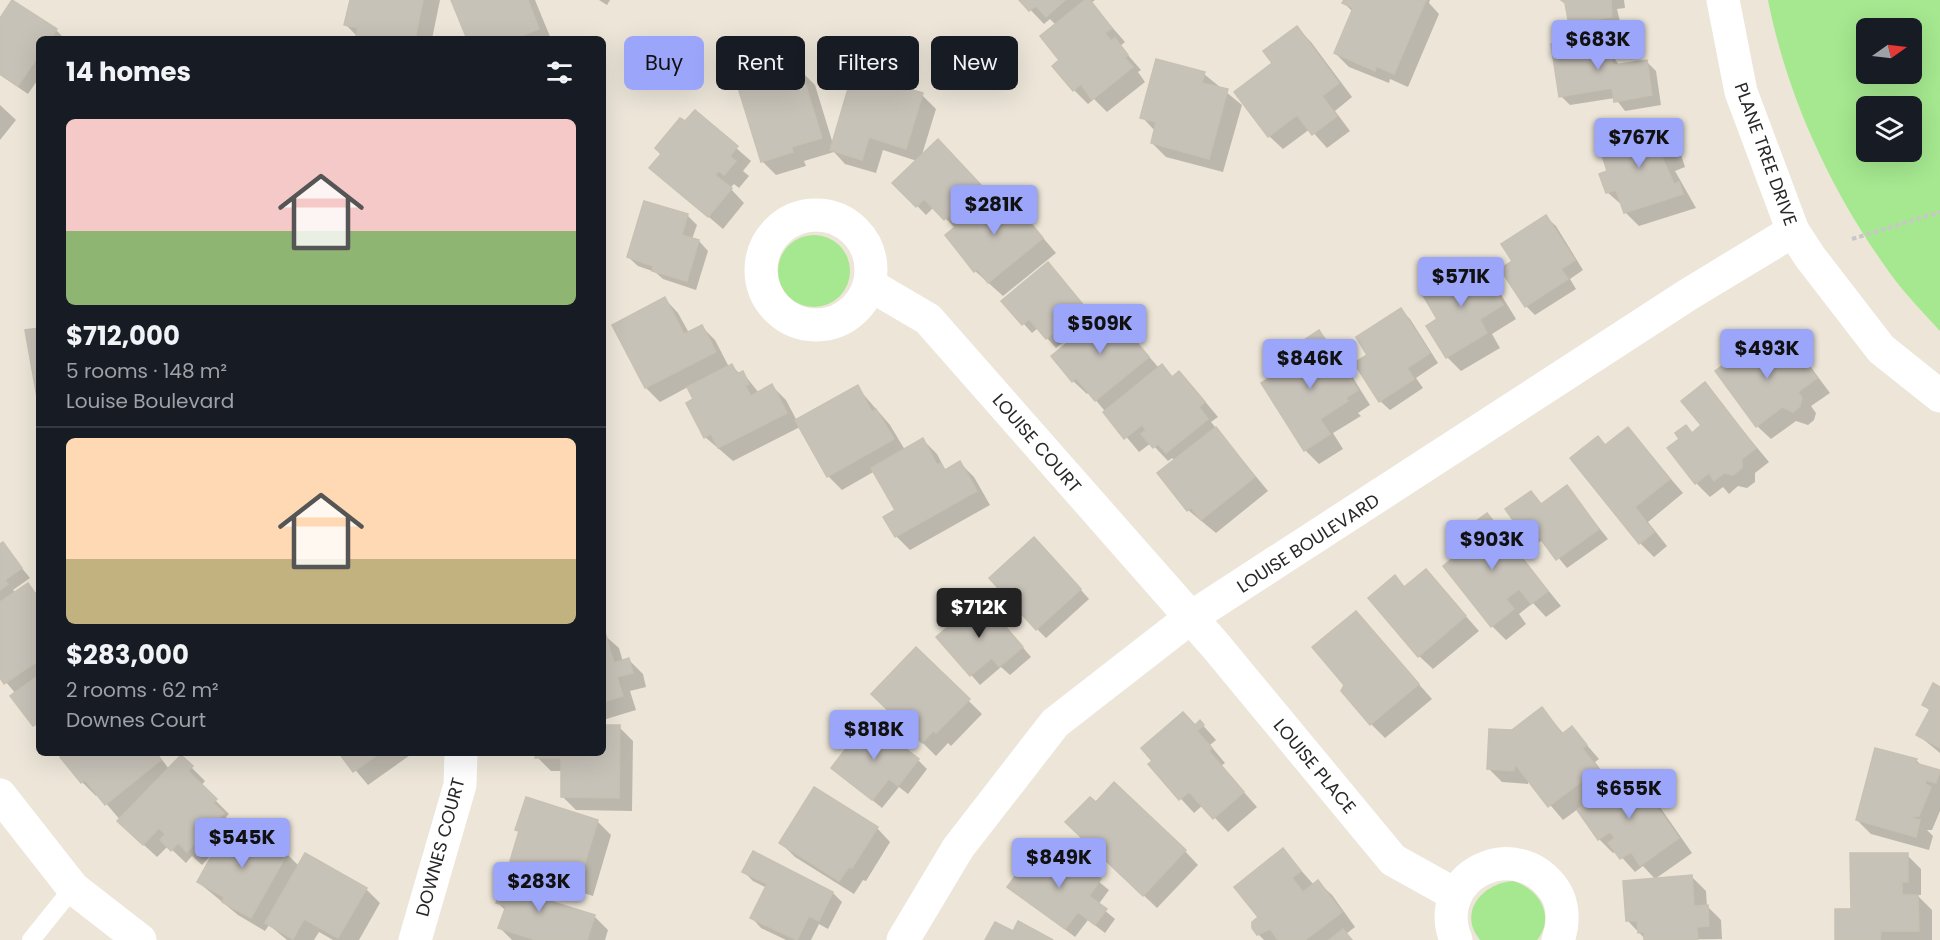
<!DOCTYPE html>
<html lang="en">
<head>
<meta charset="utf-8">
<style>
  body { margin:0; font-family:Poppins,sans-serif; background:#20242c; color:#f1f3f6; height:100vh; display:flex; flex-direction:column; font-size:22px; white-space:nowrap }
  * { box-sizing:border-box; margin:0 }
  p { font-size:20px; color:#9ea1a6 }
  .icon { flex:none; width:33px; height:33px; fill:none; stroke:currentColor; stroke-width:2; stroke-linecap:round; stroke-linejoin:round }
  .map { position:relative; flex:1; overflow:hidden }
  .side { position:absolute; left:36px; top:36px; width:570px; height:720px; display:flex; flex-direction:column; background:#171b24; border-radius:9px; box-shadow:0 6px 24px #0002 }
  .side>* { flex:none }
  .top-card { position:absolute; left:624px; top:36px; width:570px; height:54px; display:flex; gap:12px }
  .needle { width:39px; rotate:76deg }
  .fabs { position:absolute; left:1856px; top:18px; display:grid; gap:12px }
  .fabs a { display:grid; place-items:center; width:66px; height:66px; border-radius:9px; background:#171b24; box-shadow:0 6px 24px #0002; font-size:30px }
  .price { position:absolute; translate:-50% -51px; padding:0 14px; border-radius:6px; background:#9ba5fa; color:#111; font-size:20px; line-height:39px; filter:drop-shadow(0 2px 3px #0008) }
  .price::after { content:''; position:absolute; left:50%; top:36px; width:18px; height:14px; margin-left:-9px; background:inherit; clip-path:polygon(0 0,100% 0,50% 100%) }
  .price.selected { background:#222; color:#fff }
  ul { padding:0; list-style:none }
  li { display:grid; align-content:center; gap:12px; height:318px; padding:0 30px }
  li+li { border-top:2px solid #363941 }
  li span { display:grid; place-items:center; height:186px; border-radius:9px; color:#555 }
  li>.icon { margin-inline-start:auto }
  span .icon { width:108px; height:108px; fill:#fffc; stroke-width:1 }
  li b { font-size:26px }
  h2 { display:flex; justify-content:space-between; align-items:center; height:72px; padding:0 30px; font-size:26px }
  .chip { padding:0 21px; border-radius:9px; background:#171b24; box-shadow:0 6px 24px #0002; font-size:21px; line-height:54px }
  .chip.selected { background:#9ba5fa; color:#111 }
  .map>svg:first-child { display:block }
  .green { fill:#a5e88f; fill-rule:evenodd }
  .shadow { fill:#0003 }
  .building { fill:#c7c2b8; stroke:#c7c1b2; stroke-width:1.5 }
  .lines { fill:none; stroke-linecap:round; stroke-linejoin:round }
  .path { stroke:#c7c7c7; stroke-width:4; stroke-dasharray:4.5 3; stroke-linecap:butt }
  .lane { stroke:#fff; stroke-width:18 }
  .street { stroke:#fff; stroke-width:33 }
  .secondary { stroke:#fff; stroke-width:33 }
  .labels { text-anchor:middle; dominant-baseline:central; stroke-width:4.5; stroke-linejoin:round; paint-order:stroke }
  .street-label { font-size:18px; fill:#282828; stroke:#fff }
</style>
</head>
<body>
<div class="map">
<svg width="1940" height="940" viewBox="0 0 1940 940">
  <rect width="100%" height="100%" fill="#ece5d8"/>
  <g class="green">
    <path d="M 1768,0 L 1940,0 L 1940,331 C 1922,311 1902,291 1887,269 C 1830,189 1787,96 1768,0 ZM 1866,28 L 1911,28 L 1911,74 L 1866,74 ZM 1866,106 L 1911,106 L 1911,152 L 1866,152 Z"/>
    <circle cx="814" cy="271" r="36"/>
    <path d="M 1513,881 C 1539,889 1556,916 1537,940 L 1480,940 C 1457,912 1483,883 1513,881 Z"/>
  </g>
  <g class="shadow">
    <polygon points="351,0 440,0 432,39 360,39 346,25"/>
    <polygon points="454,0 535,0 551,39 468,39"/>
    <polygon points="599,0 610,0 607,5"/>
    <polygon points="1021,0 1095,0 1091,3 1125,42 1120,46 1141,70 1138,72 1145,82 1107,112 1094,99 1088,104 1074,90 1062,60 1056,25 1050,19 1044,24"/>
    <polygon points="1345,0 1430,0 1429,3 1439,14 1408,87 1390,79 1389,83 1349,67 1335,53 1353,12 1344,3"/>
    <polygon points="1563,0 1624,0 1625,8 1617,9 1621,26 1580,34 1571,24 1567,4"/>
    <polygon points="0,20 56,30 65,39 39,39 39,78 28,94 0,75"/>
    <polygon points="1297,28 1311,42 1352,97 1335,111 1350,131 1327,148 1310,129 1283,149 1269,136 1274,64"/>
    <polygon points="1599,38 1620,66 1646,61 1656,71 1661,105 1625,111 1615,98 1570,105 1561,96"/>
    <polygon points="757,62 772,80 801,71 815,85 833,144 922,95 936,109 921,158 948,150 989,195 970,213 972,215 1002,190 1056,253 1003,296 975,271 955,228 934,207 926,215 895,183 917,161 883,150 876,173 845,164 834,152 804,161 806,166 776,175 762,161"/>
    <polygon points="1204,74 1242,105 1223,172 1166,157 1152,143 1155,131 1142,117"/>
    <polygon points="0,105 16,120 0,140"/>
    <polygon points="695,112 751,161 743,171 749,176 739,188 734,184 730,188 744,203 723,229 651,168"/>
    <polygon points="1662,125 1676,139 1685,167 1675,171 1696,208 1639,226 1625,212 1623,206 1607,192 1609,172"/>
    <polygon points="687,215 697,225 692,239 699,241 708,251 696,290 663,279 655,272 638,266 628,257"/>
    <polygon points="1546,217 1556,226 1583,270 1570,279 1576,289 1535,315 1526,306 1514,262"/>
    <polygon points="1476,261 1489,275 1516,319 1492,334 1500,348 1461,371 1447,357 1439,320"/>
    <polygon points="1057,274 1093,317 1056,348 1038,328 1032,333 1003,301"/>
    <polygon points="665,299 678,313 689,333 701,326 715,340 729,367 732,366 740,374 743,373 759,393 772,386 786,400 797,421 857,387 890,425 905,450 923,440 937,454 946,471 960,463 974,477 990,505 910,550 896,536 897,511 875,471 842,490 828,476 800,427 733,461 705,437 688,403 695,400 688,387 660,402 646,388 614,325"/>
    <polygon points="1401,310 1410,319 1438,363 1416,378 1423,388 1390,410 1380,401 1369,355"/>
    <polygon points="1109,311 1159,368 1162,366 1174,378 1179,373 1193,387 1218,417 1211,422 1268,491 1216,533 1188,510 1175,461 1172,458 1168,461 1151,443 1139,452 1089,392 1087,394 1073,381"/>
    <polygon points="1319,332 1333,346 1370,405 1358,413 1361,416 1333,433 1343,449 1319,464 1305,450 1301,359"/>
    <polygon points="1784,336 1798,350 1830,393 1811,406 1816,413 1814,420 1808,425 1796,421 1771,439 1757,426 1744,352 1755,363"/>
    <polygon points="1704,384 1769,462 1755,473 1755,482 1747,488 1738,486 1729,494 1723,487 1710,497 1696,483 1693,434 1703,426"/>
    <polygon points="1628,429 1683,493 1648,522 1667,546 1654,557 1640,543 1606,446"/>
    <polygon points="1567,487 1608,539 1567,568 1543,539 1536,545 1526,536 1531,493 1542,505"/>
    <polygon points="1487,515 1561,606 1546,617 1533,603 1519,614 1526,624 1506,640 1492,626 1465,559 1471,554"/>
    <polygon points="2,544 30,578 13,590 16,593 28,585 39,596 39,731 16,694 0,675 0,546"/>
    <polygon points="1044,548 1089,599 1046,638 1037,629"/>
    <polygon points="1426,571 1479,631 1433,669 1419,656 1395,577 1406,588"/>
    <polygon points="990,609 1031,657 1010,675 1001,667 980,685 938,637"/>
    <polygon points="1356,613 1432,699 1385,738 1371,724 1345,685"/>
    <polygon points="603,634 619,648 623,662 629,660 643,674 646,687 630,691 636,710 603,720"/>
    <polygon points="916,649 982,714 951,746 948,743 936,756 873,694"/>
    <polygon points="1940,689 1940,753 1918,735 1930,711 1924,705"/>
    <polygon points="1542,709 1564,734 1572,728 1599,759 1595,762 1611,784 1603,790 1605,792 1632,773 1646,787 1692,853 1655,879 1643,866 1635,872 1616,851 1613,853 1599,839 1578,809 1563,820 1528,779 1528,784 1502,782 1488,768 1512,731"/>
    <polygon points="1200,722 1216,740 1210,745 1225,763 1221,766 1257,807 1228,832 1203,805 1194,813 1150,765"/>
    <polygon points="603,726 619,727 633,741 632,811 576,810 562,796 563,771 551,771 537,757 537,753 603,753"/>
    <polygon points="67,753 157,753 169,769 181,757 205,781 201,786 229,814 226,817 230,822 287,854 299,866 366,889 380,903 359,940 333,940 319,932 314,940 287,940 269,925 265,931 238,915 198,882 214,852 202,865 192,856 186,863 168,846 157,857 133,835 98,794 96,796 82,782 62,757"/>
    <polygon points="341,753 413,753 368,785"/>
    <polygon points="918,760 927,769 908,794 899,787 882,808 833,768"/>
    <polygon points="1916,760 1922,766 1940,772 1940,811 1932,830 1927,830 1933,836 1929,850 1871,834 1857,820"/>
    <polygon points="1096,804 1185,851 1198,865 1157,908 1081,836"/>
    <polygon points="597,821 611,835 593,896 538,879 555,896 553,903 594,916 608,930 605,940 512,940 500,928 506,911 498,903 528,878 511,861 520,833 517,830"/>
    <polygon points="877,828 890,842 866,881 863,880 854,894 795,857 781,843"/>
    <polygon points="1058,849 1109,890 1098,905 1115,919 1105,933 1088,920 1075,937 1009,887 1042,871"/>
    <polygon points="1283,850 1314,885 1318,882 1332,895 1355,927 1346,934 1352,940 1264,940 1258,934 1260,917"/>
    <polygon points="753,853 833,893 842,902 828,929 819,924 811,940 786,940 761,928 752,918 767,888 753,881 744,872"/>
    <polygon points="1907,855 1921,869 1921,895 1917,895 1932,910 1932,940 1837,940 1852,911"/>
    <polygon points="1692,877 1706,891 1707,906 1721,920 1722,939 1646,940 1628,921"/>
  </g>
  <g class="building">
    <polygon points="12,0 57,29 50,39 39,39 39,55 18,86 0,74 0,18"/>
    <polygon points="350,0 423,0 415,39 396,36 396,39 376,39 356,35 358,28 344,25"/>
    <polygon points="451,0 528,0 539,29 513,39 467,39"/>
    <polygon points="1019,0 1065,0 1046,17 1036,6 1029,11"/>
    <polygon points="1085,0 1090,0 1112,28 1105,33 1111,41 1115,38 1128,55 1125,58 1133,67 1092,100 1081,84 1073,91 1052,66 1059,60 1040,36"/>
    <polygon points="1344,0 1426,0 1394,74 1376,66 1375,71 1334,53 1353,8 1342,3"/>
    <polygon points="1561,0 1611,0 1612,17 1569,25 1565,3"/>
    <polygon points="1297,26 1339,83 1322,96 1337,116 1312,135 1297,115 1268,137 1234,92 1272,63 1263,51"/>
    <polygon points="1599,36 1602,52 1610,50 1613,65 1647,60 1652,95 1614,102 1612,88 1559,97 1551,44"/>
    <polygon points="1156,59 1205,72 1202,83 1228,89 1209,159 1151,143 1156,122 1140,118"/>
    <polygon points="758,61 764,81 801,70 822,138 791,147 793,152 761,162 732,68"/>
    <polygon points="853,72 923,93 906,149 869,137 862,160 830,150"/>
    <polygon points="695,110 738,146 730,156 736,161 724,175 719,171 715,175 732,188 708,217 649,168 661,154 655,148 680,118 685,121"/>
    <polygon points="1663,124 1672,154 1662,157 1674,184 1679,182 1683,194 1624,213 1616,190 1606,193 1599,174 1607,171 1599,145"/>
    <polygon points="938,139 981,185 944,220 924,199 916,207 892,183"/>
    <polygon points="1002,188 1043,238 988,283 977,269 974,272 945,235"/>
    <polygon points="644,201 688,214 682,235 699,240 687,281 652,271 653,266 627,257"/>
    <polygon points="1546,215 1575,260 1561,269 1568,279 1525,307 1500,269 1512,261 1501,244"/>
    <polygon points="1476,259 1503,305 1480,319 1487,333 1446,358 1426,326 1437,319 1421,292"/>
    <polygon points="1048,262 1085,307 1046,339 1029,319 1022,325 1001,301"/>
    <polygon points="665,297 684,334 702,325 716,352 645,388 612,325"/>
    <polygon points="1401,308 1430,353 1407,368 1414,379 1379,402 1354,363 1367,355 1356,337"/>
    <polygon points="1109,309 1149,357 1095,401 1076,378 1072,382 1051,356"/>
    <polygon points="39,328 39,402 38,403 25,330"/>
    <polygon points="1319,330 1358,390 1346,398 1348,401 1320,419 1330,434 1304,451 1261,383 1299,359 1292,348"/>
    <polygon points="1784,334 1817,378 1798,392 1802,398 1800,406 1793,412 1782,407 1756,427 1715,371 1744,350 1754,362"/>
    <polygon points="732,364 737,374 743,371 749,384 745,385 751,396 772,384 787,413 718,448 711,434 704,438 686,403 693,399 687,387"/>
    <polygon points="1162,364 1172,377 1179,371 1205,402 1199,407 1208,419 1166,453 1158,444 1153,448 1141,434 1146,430 1142,425 1124,439 1103,412"/>
    <polygon points="1705,382 1756,448 1742,459 1742,468 1733,475 1724,473 1714,481 1709,473 1695,484 1667,448 1679,439 1675,433 1686,425 1692,433 1701,425 1681,401"/>
    <polygon points="858,385 872,412 876,409 894,439 827,477 795,420"/>
    <polygon points="1216,427 1255,477 1201,520 1191,508 1187,511 1157,473"/>
    <polygon points="1628,427 1670,479 1635,507 1654,532 1639,544 1570,458 1598,436 1605,445"/>
    <polygon points="923,438 937,465 940,463 945,470 960,461 977,491 895,537 883,517 895,510 871,468"/>
    <polygon points="1567,485 1599,529 1556,560 1534,530 1525,537 1505,509 1531,491 1541,504"/>
    <polygon points="1487,513 1548,591 1531,604 1519,589 1506,599 1514,609 1491,627 1443,566 1460,552 1464,558 1469,554 1455,537"/>
    <polygon points="1034,537 1081,589 1036,630 989,578"/>
    <polygon points="3,542 22,568 5,580 8,584 0,590 0,544"/>
    <polygon points="1426,569 1466,616 1418,657 1368,598 1395,575 1404,587"/>
    <polygon points="28,583 39,599 39,660 4,684 0,678 0,602"/>
    <polygon points="981,598 1023,647 999,667 992,658 970,676 936,637"/>
    <polygon points="1356,611 1419,684 1370,725 1341,691 1344,685 1312,647"/>
    <polygon points="605,632 614,663 629,658 633,673 617,677 623,696 603,702"/>
    <polygon points="916,647 970,699 936,733 933,731 922,743 871,694"/>
    <polygon points="39,675 39,722 33,726 10,696"/>
    <polygon points="1933,683 1940,687 1940,748 1916,735 1930,709 1922,705"/>
    <polygon points="1542,707 1562,734 1572,726 1587,745 1582,748 1598,769 1548,807 1515,764 1514,771 1487,769 1489,729 1512,730"/>
    <polygon points="1183,712 1195,725 1200,720 1204,725 1197,731 1212,748 1209,751 1244,792 1213,819 1189,792 1179,800 1148,764 1152,761 1141,748"/>
    <polygon points="868,720 919,759 898,786 889,779 872,800 831,768"/>
    <polygon points="603,725 620,725 619,798 561,797 561,758 535,758 536,753 603,753"/>
    <polygon points="1875,748 1917,759 1915,763 1940,770 1936,783 1926,780 1925,784 1931,787 1919,816 1908,817 1920,820 1916,837 1856,820"/>
    <polygon points="65,753 156,753 161,760 105,805 85,780 81,783 60,757"/>
    <polygon points="339,753 380,753 353,772"/>
    <polygon points="181,755 193,766 188,771 217,799 213,803 224,813 187,852 178,843 171,851 160,840 165,834 159,828 143,845 117,821"/>
    <polygon points="1632,771 1679,838 1640,866 1631,852 1620,859 1608,843 1615,838 1610,832 1598,840 1577,810"/>
    <polygon points="1114,782 1186,850 1143,896 1065,822 1090,797 1096,802"/>
    <polygon points="814,787 878,827 852,868 849,867 839,881 779,843"/>
    <polygon points="526,797 598,820 579,883 510,861 519,831 515,830"/>
    <polygon points="231,821 288,852 251,918 222,902 224,897 197,882"/>
    <polygon points="1057,847 1101,879 1089,896 1107,909 1095,925 1078,912 1065,929 1007,887 1028,859 1041,869"/>
    <polygon points="1283,848 1301,871 1292,878 1303,892 1318,880 1342,912 1305,940 1278,940 1270,929 1257,935 1252,928 1252,922 1258,917 1234,887"/>
    <polygon points="753,851 833,892 819,921 809,916 797,940 750,918 767,884 742,872"/>
    <polygon points="305,853 367,888 338,938 304,919 293,939 265,923"/>
    <polygon points="1850,853 1908,853 1908,882 1902,882 1902,895 1918,895 1919,931 1881,931 1880,940 1835,940 1835,909 1851,909"/>
    <polygon points="506,870 542,881 537,897 595,915 587,940 536,940 498,928 506,906 496,903"/>
    <polygon points="1692,875 1694,906 1708,905 1709,926 1697,927 1698,940 1644,940 1644,932 1638,933 1637,921 1626,921 1623,881"/>
    <polygon points="1018,921 1053,940 985,940 995,922 1013,931"/>
    <polygon points="1343,929 1352,940 1329,940"/>
  </g>
  <g class="lines">
    <polyline class="path" points="1852,239 1940,212"/>
    <polyline class="lane" points="31,940 73,888"/>
    <g class="street">
      <circle cx="816" cy="270" r="55"/>
      <polyline points="870,285 928,319 1215,645 1393,860 1456,895"/>
      <polyline points="0,795 73,888 140,940"/>
      <polyline points="415,940 460,785 461,753"/>
      <path d="M 1456,940 C 1430,876 1516,833 1555,891 C 1564,905 1564,925 1558,940"/>
    </g>
    <g class="secondary">
      <polyline points="1723,0 1741,92 1793,231 1810,257 1881,349 1940,396"/>
      <polyline points="903,940 958,848 1055,723 1190,618 1689,294 1793,231"/>
    </g>
  </g>
  <g class="labels">
    <g class="street-label">
      <text transform="translate(1766 154) rotate(70)">PLANE TREE DRIVE</text>
      <text transform="translate(1037 443) rotate(49)">LOUISE COURT</text>
      <text transform="translate(1308 543) rotate(-33)">LOUISE BOULEVARD</text>
      <text transform="translate(1315 766) rotate(50)">LOUISE PLACE</text>
      <text transform="translate(440 847) rotate(-75)">DOWNES COURT</text>
    </g>
  </g>
</svg>
<div class="fabs">
<a><svg class="needle" viewBox="-14 -14 28 28"><path d="M0-13l5 13h-10z" fill="#e53935"/><path d="M0 13l5-13h-10z" fill="#9ea1a6"/></svg></a>
<a><svg class="icon" aria-label="layers" viewBox="0 0 24 24"><path d="M12 4l9 5-9 5-9-5zM3 14l9 5 9-5"/></svg></a>
</div>
<b class="price" style="left:1598px;top:71px">$683K</b>
<b class="price" style="left:1639px;top:169px">$767K</b>
<b class="price" style="left:994px;top:236px">$281K</b>
<b class="price" style="left:1461px;top:308px">$571K</b>
<b class="price" style="left:1100px;top:355px">$509K</b>
<b class="price" style="left:1767px;top:380px">$493K</b>
<b class="price" style="left:1310px;top:390px">$846K</b>
<b class="price" style="left:1492px;top:571px">$903K</b>
<b class="price selected" style="left:979px;top:639px">$712K</b>
<b class="price" style="left:874px;top:761px">$818K</b>
<b class="price" style="left:1629px;top:820px">$655K</b>
<b class="price" style="left:242px;top:869px">$545K</b>
<b class="price" style="left:1059px;top:889px">$849K</b>
<b class="price" style="left:539px;top:913px">$283K</b>
<div class="top-card">
<a class="chip selected">Buy</a>
<a class="chip">Rent</a>
<a class="chip">Filters</a>
<a class="chip">New</a>
</div>
<section class="side">
<h2>14 homes<svg class="icon" aria-label="filters" viewBox="0 0 24 24"><path d="M4 7h16M4 17h16"/><circle cx="9" cy="7" r="2"/><circle cx="15" cy="17" r="2"/></svg></h2>
<ul>
<li><span style="background:linear-gradient(#f6c9c9 60%,#8fb573 0)"><svg class="icon" aria-label="home" viewBox="0 0 24 24"><path d="M3 11l9-7 9 7M6 9v11h12V9"/></svg></span><div><b>$712,000</b><p>5 rooms · 148 m²</p><p>Louise Boulevard</p></div></li>
<li><span style="background:linear-gradient(#ffd9b3 65%,#c2b280 0)"><svg class="icon" aria-label="home" viewBox="0 0 24 24"><path d="M3 11l9-7 9 7M6 9v11h12V9"/></svg></span><div><b>$283,000</b><p>2 rooms · 62 m²</p><p>Downes Court</p></div></li>
</ul>
</section>
</div>
</body>
</html>
